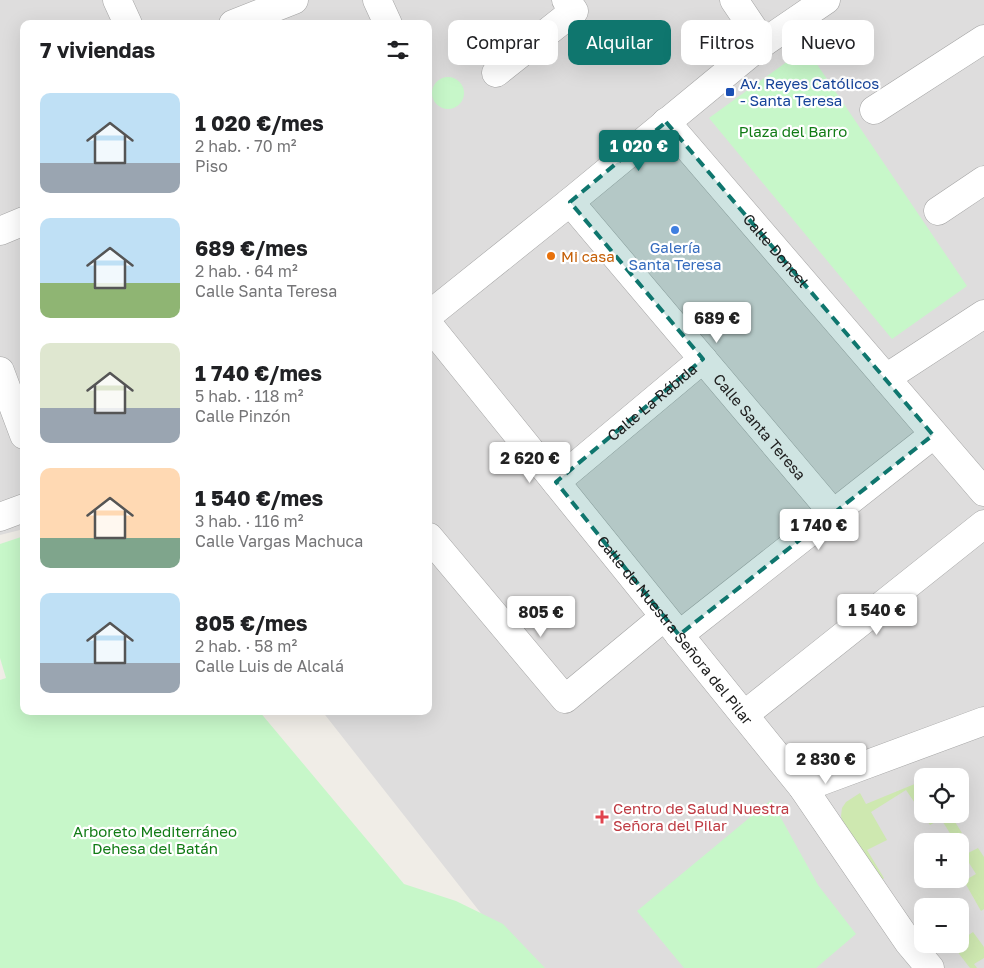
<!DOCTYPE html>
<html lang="es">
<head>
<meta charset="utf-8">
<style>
  body { margin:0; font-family:"Golos Text",sans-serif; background:#f2f2f2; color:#202124; height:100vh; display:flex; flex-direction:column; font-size:19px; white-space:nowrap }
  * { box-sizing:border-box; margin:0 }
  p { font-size:16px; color:#757577 }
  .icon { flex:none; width:28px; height:28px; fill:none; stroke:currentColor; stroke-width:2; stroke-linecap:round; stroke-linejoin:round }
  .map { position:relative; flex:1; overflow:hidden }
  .details { position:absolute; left:20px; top:20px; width:412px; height:695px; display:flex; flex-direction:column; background:#fff; border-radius:10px; box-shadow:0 5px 20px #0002 }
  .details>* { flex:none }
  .hud { position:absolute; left:448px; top:20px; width:461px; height:45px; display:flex; gap:10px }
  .controls { position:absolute; left:914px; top:768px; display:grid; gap:10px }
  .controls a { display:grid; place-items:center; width:55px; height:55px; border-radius:10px; background:#fff; box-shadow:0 5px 20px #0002; font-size:25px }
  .price { position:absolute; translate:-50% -42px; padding:0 11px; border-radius:5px; background:#fff; color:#222; font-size:16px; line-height:32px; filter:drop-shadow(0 1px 2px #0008) }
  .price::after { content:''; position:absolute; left:50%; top:30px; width:15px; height:11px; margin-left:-8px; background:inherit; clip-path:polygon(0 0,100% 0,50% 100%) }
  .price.current { background:#0f766e; color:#fff }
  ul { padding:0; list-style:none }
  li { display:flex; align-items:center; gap:15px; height:125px; padding:0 20px }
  li span { display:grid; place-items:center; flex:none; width:140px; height:100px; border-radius:10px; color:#555 }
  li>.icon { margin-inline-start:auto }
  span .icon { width:60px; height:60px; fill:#fffc; stroke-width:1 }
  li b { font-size:21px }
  h2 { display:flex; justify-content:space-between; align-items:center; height:60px; padding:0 20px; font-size:21px }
  .pill { padding:0 18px; border-radius:10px; background:#fff; box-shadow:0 5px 20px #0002; font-size:18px; line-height:45px }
  .pill.current { background:#0f766e; color:#fff }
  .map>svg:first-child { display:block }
  .residential { fill:#dedddd; fill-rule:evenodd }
  .grass { fill:#cee8b0 }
  .park { fill:#c7f7c9 }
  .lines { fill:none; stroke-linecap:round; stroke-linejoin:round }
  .minor-casing { stroke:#a4a4a4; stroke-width:29 }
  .minor { stroke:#fff; stroke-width:28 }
  .marked { fill:#0f766e; fill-opacity:0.2; stroke:#0f766e; stroke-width:4; stroke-dasharray:10 6; stroke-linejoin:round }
  .transit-dot { fill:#1a4fb4; stroke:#fff; stroke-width:2 }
  .shop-dot { fill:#3f7fe0; stroke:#fff; stroke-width:2 }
  .food-dot { fill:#e8710a; stroke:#fff; stroke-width:2 }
  .health-dot { fill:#e0444e; stroke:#fff; stroke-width:2 }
  .labels { text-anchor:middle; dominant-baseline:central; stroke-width:4.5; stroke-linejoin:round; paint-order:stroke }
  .transit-label { font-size:15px; fill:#164399; stroke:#fff; text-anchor:start }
  .park-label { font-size:15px; fill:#117b15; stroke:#fff }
  .shop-label { font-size:15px; fill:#366cbe; stroke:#fff }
  .street-label { font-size:15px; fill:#202020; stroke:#fff }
  .food-label { font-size:15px; fill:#c56008; stroke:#fff; text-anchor:start }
  .health-label { font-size:15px; fill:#be3a42; stroke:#fff; text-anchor:start }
</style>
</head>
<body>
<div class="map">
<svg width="984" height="968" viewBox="0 0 984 968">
  <rect width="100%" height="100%" fill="#f0ede7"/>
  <path class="residential" d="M 0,0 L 984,0 L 984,968 L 524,968 L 322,711 L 429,711 L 429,24 L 24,24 L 24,529 L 0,535 ZM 922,776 L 960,776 L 960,814 L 922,814 ZM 922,841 L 960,841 L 960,879 L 922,879 ZM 922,906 L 960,906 L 960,944 L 922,944 Z"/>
  <g class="grass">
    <polygon points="922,781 922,814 950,814 962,833 953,838 941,819 930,825 906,790 871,812 887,840 867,850 884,878 881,881 843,825 841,816 842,808 846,802 860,793 866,804"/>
    <polygon points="978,848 984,857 984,909 981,911 964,881 976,874 964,855"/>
    <polygon points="973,932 984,947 984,958 974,964 977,968 970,968 953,946 960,944 960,941"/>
  </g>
  <g class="park">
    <polygon points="806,48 967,286 892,339 709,118"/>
    <circle cx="448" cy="93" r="16"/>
    <polygon points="24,536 24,711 259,711 404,884 456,901 503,924 545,968 0,968 0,680 6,678 0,658 0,544"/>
    <polygon points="771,800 818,885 856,934 816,968 684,968 637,911"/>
  </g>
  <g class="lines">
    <defs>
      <g id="minor">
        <polyline points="117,0 128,24"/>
        <polyline points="377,0 388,24"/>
        <polyline points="734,0 763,43"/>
        <polyline points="233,24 294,0"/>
        <polyline points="496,73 574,11 566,0"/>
        <polyline points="874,110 984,39"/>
        <path id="s1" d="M 666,122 L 984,492"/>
        <path id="s2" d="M 570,202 L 833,513"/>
        <polyline points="938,211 984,180"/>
        <polyline points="0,231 24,221"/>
        <polyline points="429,315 570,202 763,43 826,0"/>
        <path id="s3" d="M 429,325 L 803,788 L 909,943 L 930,968"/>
        <polyline points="0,371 24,435"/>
        <polyline points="886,378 984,314"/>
        <path id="s4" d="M 556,482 L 703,359"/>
        <polyline points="0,517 24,508"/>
        <polyline points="429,537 565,699 664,617"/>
        <polyline points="679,635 933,435"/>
        <polyline points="744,715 984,524"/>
        <polyline points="803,788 984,721"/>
      </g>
    </defs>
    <use href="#minor" class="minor-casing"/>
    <use href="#minor" class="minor"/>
  </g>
  <path class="marked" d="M 666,122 L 933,435 L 679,635 L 556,482 L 703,359 L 570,202 Z"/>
  <rect class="transit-dot" x="725" y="87" width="10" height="10" rx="2.5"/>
  <circle class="shop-dot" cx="675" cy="230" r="5"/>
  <circle class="food-dot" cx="551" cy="256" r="5"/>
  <path class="health-dot" d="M599.5 809.5h5v5h5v5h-5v5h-5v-5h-5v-5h5z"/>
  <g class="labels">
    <g class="transit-label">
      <text x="740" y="83">Av. Reyes Católicos<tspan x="740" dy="17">- Santa Teresa</tspan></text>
    </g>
    <g class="park-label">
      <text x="793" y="131">Plaza del Barro</text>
      <text x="155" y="831">Arboreto Mediterráneo<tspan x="155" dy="17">Dehesa del Batán</tspan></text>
    </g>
    <g class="shop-label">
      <text x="675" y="247">Galería<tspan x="675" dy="17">Santa Teresa</tspan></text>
    </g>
    <g class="street-label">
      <text stroke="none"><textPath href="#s1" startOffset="169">Calle Doncel</textPath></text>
      <text stroke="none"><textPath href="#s4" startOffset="125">Calle La Rábida</textPath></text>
      <text stroke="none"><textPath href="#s2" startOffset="294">Calle Santa Teresa</textPath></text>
      <text stroke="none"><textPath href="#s3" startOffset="392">Calle de Nuestra Señora del Pilar</textPath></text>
    </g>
    <g class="food-label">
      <text x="561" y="256">Mi casa</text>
    </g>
    <g class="health-label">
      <text x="613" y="808">Centro de Salud Nuestra<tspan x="613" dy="17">Señora del Pilar</tspan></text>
    </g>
  </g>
</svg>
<div class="controls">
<a><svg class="icon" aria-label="locate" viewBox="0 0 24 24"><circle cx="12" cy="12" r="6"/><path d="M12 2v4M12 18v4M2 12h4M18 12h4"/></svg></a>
<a>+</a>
<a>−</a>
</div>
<b class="price current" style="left:639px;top:172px">1 020 €</b>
<b class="price" style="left:717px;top:344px">689 €</b>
<b class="price" style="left:530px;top:484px">2 620 €</b>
<b class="price" style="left:819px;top:551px">1 740 €</b>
<b class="price" style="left:877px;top:636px">1 540 €</b>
<b class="price" style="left:541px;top:638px">805 €</b>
<b class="price" style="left:826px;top:785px">2 830 €</b>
<div class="hud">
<a class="pill">Comprar</a>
<a class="pill current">Alquilar</a>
<a class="pill">Filtros</a>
<a class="pill">Nuevo</a>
</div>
<section class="details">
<h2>7 viviendas<svg class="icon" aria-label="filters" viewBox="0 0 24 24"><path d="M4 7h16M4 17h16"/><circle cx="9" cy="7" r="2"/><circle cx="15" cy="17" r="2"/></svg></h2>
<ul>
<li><span style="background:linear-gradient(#bfe0f5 70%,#9aa5b1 0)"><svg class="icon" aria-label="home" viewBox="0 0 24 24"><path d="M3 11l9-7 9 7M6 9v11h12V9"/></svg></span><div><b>1 020 €/mes</b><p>2 hab. · 70 m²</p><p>Piso</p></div></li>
<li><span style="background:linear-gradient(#bfe0f5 65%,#8fb573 0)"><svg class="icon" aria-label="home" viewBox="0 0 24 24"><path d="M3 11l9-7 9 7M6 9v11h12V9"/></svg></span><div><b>689 €/mes</b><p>2 hab. · 64 m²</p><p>Calle Santa Teresa</p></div></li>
<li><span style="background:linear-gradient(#dfe7d0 65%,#9aa5b1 0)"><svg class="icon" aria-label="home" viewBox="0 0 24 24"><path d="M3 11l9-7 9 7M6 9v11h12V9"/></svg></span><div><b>1 740 €/mes</b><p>5 hab. · 118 m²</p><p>Calle Pinzón</p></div></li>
<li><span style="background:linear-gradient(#ffd9b3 70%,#7fa58c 0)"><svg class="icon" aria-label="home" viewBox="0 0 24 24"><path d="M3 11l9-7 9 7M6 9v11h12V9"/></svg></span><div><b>1 540 €/mes</b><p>3 hab. · 116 m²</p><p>Calle Vargas Machuca</p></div></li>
<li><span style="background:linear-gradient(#bfe0f5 70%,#9aa5b1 0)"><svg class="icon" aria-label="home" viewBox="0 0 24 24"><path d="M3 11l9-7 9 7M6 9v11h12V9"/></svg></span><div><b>805 €/mes</b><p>2 hab. · 58 m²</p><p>Calle Luis de Alcalá</p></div></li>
</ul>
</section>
</div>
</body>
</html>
